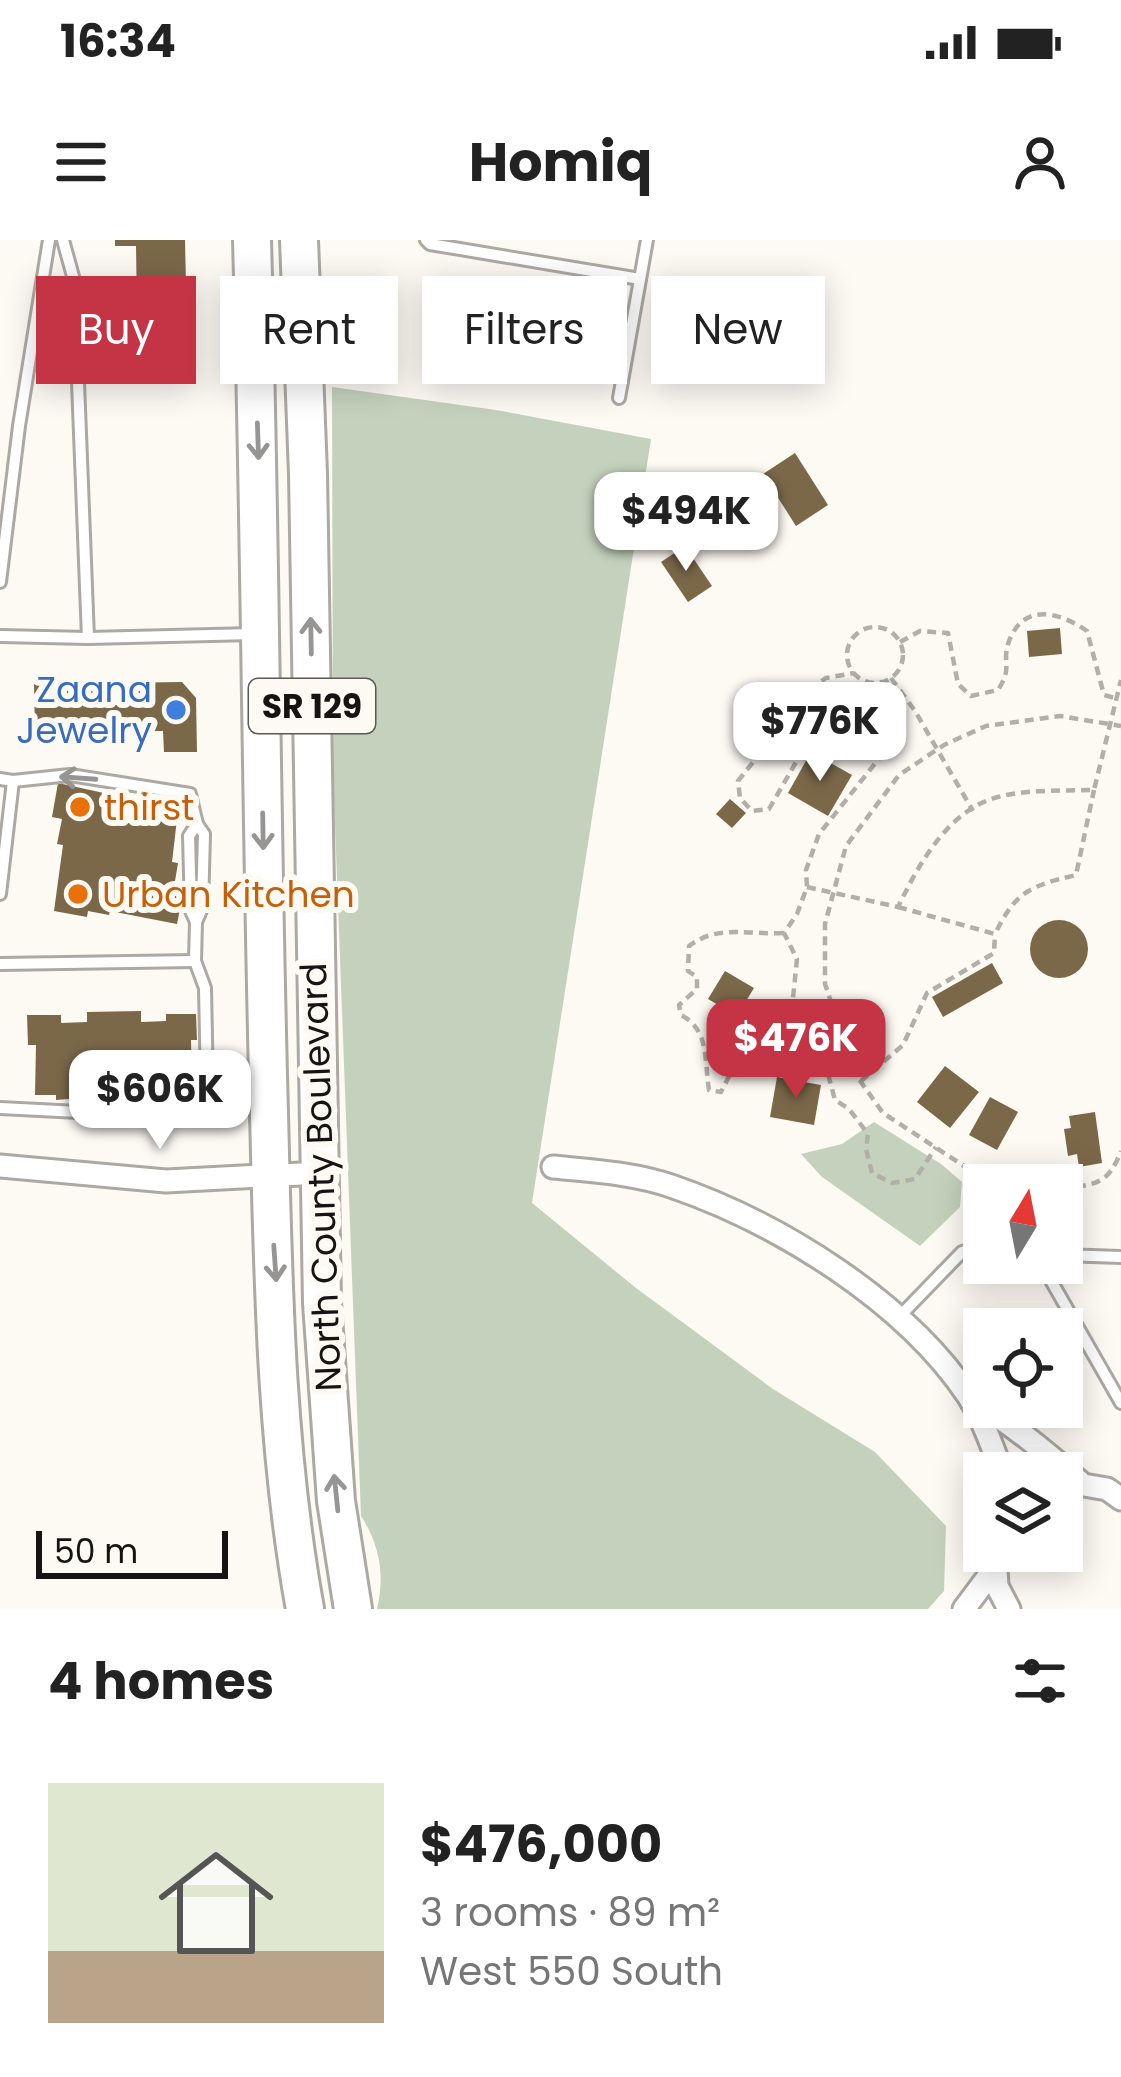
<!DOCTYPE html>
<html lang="en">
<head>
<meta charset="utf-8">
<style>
  body { margin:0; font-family:Poppins,sans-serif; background:#f2f2f2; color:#222; height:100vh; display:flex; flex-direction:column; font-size:45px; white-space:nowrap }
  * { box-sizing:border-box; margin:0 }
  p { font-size:39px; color:#767676 }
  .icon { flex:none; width:66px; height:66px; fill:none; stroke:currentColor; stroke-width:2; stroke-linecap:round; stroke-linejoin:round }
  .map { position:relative; height:1369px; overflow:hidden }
  .sheet { display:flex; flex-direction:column; background:#fff; flex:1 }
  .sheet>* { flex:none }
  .banner { position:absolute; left:36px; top:36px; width:1050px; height:108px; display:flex; gap:24px }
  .needle { width:78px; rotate:10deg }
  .fabs { position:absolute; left:963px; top:924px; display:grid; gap:24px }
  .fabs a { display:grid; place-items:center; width:120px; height:120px; border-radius:0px; background:#fff; box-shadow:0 6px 30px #0003; font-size:60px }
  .scale { position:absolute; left:36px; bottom:30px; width:192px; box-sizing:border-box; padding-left:12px; border:6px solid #151412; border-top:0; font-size:33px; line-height:42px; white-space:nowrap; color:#151412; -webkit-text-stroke:9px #fdf9f3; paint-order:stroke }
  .price { position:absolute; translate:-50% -102px; padding:0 27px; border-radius:24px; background:#fff; color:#222; font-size:39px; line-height:78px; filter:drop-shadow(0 3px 6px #0008) }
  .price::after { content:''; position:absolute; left:50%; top:72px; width:36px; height:27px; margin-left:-18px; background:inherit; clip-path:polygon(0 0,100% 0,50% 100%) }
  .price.current { background:#c43445; color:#fff }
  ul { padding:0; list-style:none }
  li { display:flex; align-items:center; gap:36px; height:300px; padding:0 48px }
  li+li { border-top:3px solid #e0e0e0 }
  li span { display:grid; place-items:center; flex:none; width:336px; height:240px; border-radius:0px; color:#555 }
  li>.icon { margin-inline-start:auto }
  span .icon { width:144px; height:144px; fill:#fffc; stroke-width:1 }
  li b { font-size:51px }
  h2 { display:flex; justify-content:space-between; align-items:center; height:144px; padding:0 48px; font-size:51px }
  .pill { padding:0 42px; border-radius:0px; background:#fff; box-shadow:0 6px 30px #0003; font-size:42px; line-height:108px }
  .pill.current { background:#c43445; color:#fff }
  .status { display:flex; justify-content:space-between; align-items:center; height:84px; padding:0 60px; background:#fff; direction:ltr }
  .status svg { height:33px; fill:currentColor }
  header { display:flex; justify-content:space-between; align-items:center; height:156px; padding:0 48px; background:#fff; font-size:54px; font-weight:700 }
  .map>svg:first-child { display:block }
  .green { fill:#c4d2bd }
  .building { fill:#7b6849 }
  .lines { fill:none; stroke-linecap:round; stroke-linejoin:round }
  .service-casing { stroke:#aca9a3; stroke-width:16 }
  .minor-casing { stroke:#aca9a3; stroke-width:27 }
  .primary-casing { stroke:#aca9a3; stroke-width:42 }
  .path { stroke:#b2aeaa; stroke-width:4.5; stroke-dasharray:9 6; stroke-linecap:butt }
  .service { stroke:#fff; stroke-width:10 }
  .minor { stroke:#fff; stroke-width:21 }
  .primary { stroke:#fff; stroke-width:36 }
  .oneway { stroke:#969594 }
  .shop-dot { fill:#3f7fe0; stroke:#fdf9f3; stroke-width:4.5 }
  .food-dot { fill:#e8710a; stroke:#fdf9f3; stroke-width:4.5 }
  .labels { text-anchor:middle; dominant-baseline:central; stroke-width:12; stroke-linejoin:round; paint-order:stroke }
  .shield { fill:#fdf9f3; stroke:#5b5956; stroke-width:3 }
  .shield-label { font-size:33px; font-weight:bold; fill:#151412 }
  .shop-label { font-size:36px; fill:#366cbe; stroke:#fdf9f3; text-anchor:end }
  .food-label { font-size:36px; fill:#c56008; stroke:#fdf9f3; text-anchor:start }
  .street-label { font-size:36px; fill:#151412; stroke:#fdf9f3 }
</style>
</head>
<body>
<div class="status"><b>16:34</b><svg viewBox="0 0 49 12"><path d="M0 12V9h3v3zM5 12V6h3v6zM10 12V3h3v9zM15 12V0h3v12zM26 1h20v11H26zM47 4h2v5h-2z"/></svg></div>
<header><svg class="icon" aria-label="menu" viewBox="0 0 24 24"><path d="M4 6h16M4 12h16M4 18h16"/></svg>Homiq<svg class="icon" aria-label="person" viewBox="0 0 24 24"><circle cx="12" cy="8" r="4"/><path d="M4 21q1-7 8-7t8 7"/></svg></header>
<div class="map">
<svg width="1121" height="1369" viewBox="0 0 1121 1369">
  <rect width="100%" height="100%" fill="#fdf9f3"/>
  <g class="green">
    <path d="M 332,147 L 496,170 L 651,199 L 532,963 L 636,1048 L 773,1149 L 875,1212 L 946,1286 L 944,1351 L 928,1369 L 377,1369 C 385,1336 380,1305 361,1276 L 333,532 Z"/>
    <polygon points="874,882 941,924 962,942 960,967 920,1006 822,937 801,914 842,904"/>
  </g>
  <g class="building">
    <polygon points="115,0 185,0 188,134 138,134 136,6 115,6"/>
    <polygon points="469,47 528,56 526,62 564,68 554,134 457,117"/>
    <polygon points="795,213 828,265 796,286 763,234"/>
    <polygon points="685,306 712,346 688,362 661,322"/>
    <polygon points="1060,388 1062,414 1029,417 1027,391"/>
    <polygon points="182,442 196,458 197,512 164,512 163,491 35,493 34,444"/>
    <polygon points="811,512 852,535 828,576 788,553"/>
    <polygon points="58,543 154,564 155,558 179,562 172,622 178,623 174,647 184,649 177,684 110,671 109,675 88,671 87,677 54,671 63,605 57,604 62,579 52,577"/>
    <polygon points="730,559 746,573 732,588 716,574"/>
    <circle cx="1059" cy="709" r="29"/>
    <polygon points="992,723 1003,743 943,777 932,757"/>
    <polygon points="725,731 754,748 737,776 708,759"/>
    <polygon points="141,771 141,782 166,781 166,774 196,774 197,800 191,800 192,852 174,852 175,859 131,859 130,854 56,860 56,855 35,855 36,805 28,805 27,775 61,775 61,783 87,782 87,772"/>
    <polygon points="945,826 979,852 950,888 917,862"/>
    <polygon points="777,837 821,845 814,885 770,877"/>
    <polygon points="990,857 1018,872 997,910 969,895"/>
    <polygon points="1095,872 1102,923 1079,927 1077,914 1068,916 1064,889 1071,888 1069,876"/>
  </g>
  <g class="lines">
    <defs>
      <g id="service">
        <polyline points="426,0 430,4 640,39"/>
        <polyline points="619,158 647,0"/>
        <polyline points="0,342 19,186 49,0"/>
        <polyline points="0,396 88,398 74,40 63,0"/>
        <polyline points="88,398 253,394"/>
        <polyline points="0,539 13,541 0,654"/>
        <polyline points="196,682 202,668 204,594 197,584"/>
        <polyline points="0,724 195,721"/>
        <polyline points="0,868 98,873 178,871 197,861 207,846 205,748 195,721 196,682 191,671 189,596 197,584 190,554 70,535 13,541"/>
        <polyline points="1062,1015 1121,1017"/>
        <polyline points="1041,1023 1121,1163"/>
        <polyline points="900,1076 962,1012 984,1005"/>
      </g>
      <g id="minor">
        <polyline points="0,926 166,941 320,933"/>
        <path d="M 553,927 C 592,931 634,933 671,946 C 779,983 905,1061 969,1157 C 983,1180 993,1208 1002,1233"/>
        <path d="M 971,1160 C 1011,1183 1046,1212 1080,1242"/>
        <polyline points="1072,1243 1107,1249 1121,1259"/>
        <polyline points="995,1311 997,1346 1009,1369"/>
        <polyline points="964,1369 994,1329"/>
      </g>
      <g id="primary">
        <path d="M 252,0 C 260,278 261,557 268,835 C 273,1014 273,1193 305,1369"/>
        <polyline points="299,0 308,234 322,1063 336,1261 353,1369"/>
      </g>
    </defs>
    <use href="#service" class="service-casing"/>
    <use href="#minor" class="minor-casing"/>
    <use href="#primary" class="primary-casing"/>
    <g class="path">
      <circle cx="875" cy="415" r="28"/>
      <path d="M 900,402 L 920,391 L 948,393 L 958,444 L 971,456 L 998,450 C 1013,426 1002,425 1008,404 C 1022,362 1058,371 1087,391 L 1104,455 L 1115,458"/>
      <polyline points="891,438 915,471 973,571"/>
      <path d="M 807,647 L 898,667 C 919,624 948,570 998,557 C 1028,549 1063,551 1094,550 L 1121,440"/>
      <path d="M 898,667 L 995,694 C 1016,651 1030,646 1076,635 L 1094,550"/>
      <path d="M 783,693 C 748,695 718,684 689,706 L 688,731 L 697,737 L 697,749 L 679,765 L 681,775 C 710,790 704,821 709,850 L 721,852 L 736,823 C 777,813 791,813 828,834 L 835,860 L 849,869 L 868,894 L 866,909 L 872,933 L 892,943 L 915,939 L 936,907"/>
      <polyline points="787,817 797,719 784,693 797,674 807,647 806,630 819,594 881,516 879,493 862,471 841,468 822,477 769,569 752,571 740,558 738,541 766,506 777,473 826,438 854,433"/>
      <polyline points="861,841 903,805 927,753 994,713 995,694"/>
      <polyline points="1028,945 964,926 883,873 856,835 825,744 825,684 846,606 899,535 944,505 986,486 1060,476 1121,486"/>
      <path d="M 1062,949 C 1096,944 1108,945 1121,911"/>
    </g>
    <use href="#service" class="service"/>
    <use href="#minor" class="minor"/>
    <use href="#primary" class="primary"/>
  </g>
  <defs><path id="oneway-shaft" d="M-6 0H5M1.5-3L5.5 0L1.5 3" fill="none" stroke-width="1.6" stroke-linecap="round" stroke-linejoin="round" transform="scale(3)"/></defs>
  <g class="oneway">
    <use href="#oneway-shaft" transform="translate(258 201) rotate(88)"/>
    <use href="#oneway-shaft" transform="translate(311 396) rotate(-91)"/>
    <use href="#oneway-shaft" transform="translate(78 538) rotate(-176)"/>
    <use href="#oneway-shaft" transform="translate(263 591) rotate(89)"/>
    <use href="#oneway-shaft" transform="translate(275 1023) rotate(86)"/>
    <use href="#oneway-shaft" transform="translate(336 1253) rotate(-96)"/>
  </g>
  <circle class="shop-dot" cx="176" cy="470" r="12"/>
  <g class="food-dot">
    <circle cx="80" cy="567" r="12"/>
    <circle cx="78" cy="654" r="12"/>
  </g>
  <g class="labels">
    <rect class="shield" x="249" y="439" width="126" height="54" rx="9"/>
    <g class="shield-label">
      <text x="312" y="466">SR 129</text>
    </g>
    <g class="shop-label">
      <text x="152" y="449">Zaana<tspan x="152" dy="41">Jewelry</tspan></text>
    </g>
    <g class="food-label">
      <text x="104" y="567">thirst</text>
      <text x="102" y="654">Urban Kitchen</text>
    </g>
    <g class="street-label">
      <text transform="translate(321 937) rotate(-92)">North County Boulevard</text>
    </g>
  </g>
</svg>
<div class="fabs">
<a><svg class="needle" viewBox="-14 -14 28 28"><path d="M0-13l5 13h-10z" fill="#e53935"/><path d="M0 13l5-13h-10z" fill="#767676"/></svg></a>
<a><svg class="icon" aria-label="locate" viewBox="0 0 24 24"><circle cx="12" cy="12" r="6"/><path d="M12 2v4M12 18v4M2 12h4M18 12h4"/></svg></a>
<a><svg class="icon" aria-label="layers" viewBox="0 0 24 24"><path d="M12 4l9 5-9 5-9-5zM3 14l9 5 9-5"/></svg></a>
</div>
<div class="scale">50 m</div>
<b class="price" style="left:686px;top:334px">$494K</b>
<b class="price" style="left:820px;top:544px">$776K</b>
<b class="price current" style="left:796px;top:861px">$476K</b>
<b class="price" style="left:160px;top:912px">$606K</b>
<div class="banner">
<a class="pill current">Buy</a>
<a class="pill">Rent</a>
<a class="pill">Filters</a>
<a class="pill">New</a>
</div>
</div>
<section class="sheet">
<h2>4 homes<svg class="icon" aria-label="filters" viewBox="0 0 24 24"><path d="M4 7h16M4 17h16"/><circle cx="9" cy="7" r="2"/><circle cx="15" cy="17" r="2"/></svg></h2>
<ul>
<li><span style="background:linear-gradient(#dfe7d0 70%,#b9a48a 0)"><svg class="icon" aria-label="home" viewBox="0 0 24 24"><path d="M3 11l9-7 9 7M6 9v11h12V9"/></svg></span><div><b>$476,000</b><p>3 rooms · 89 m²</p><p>West 550 South</p></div></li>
</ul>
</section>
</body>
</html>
